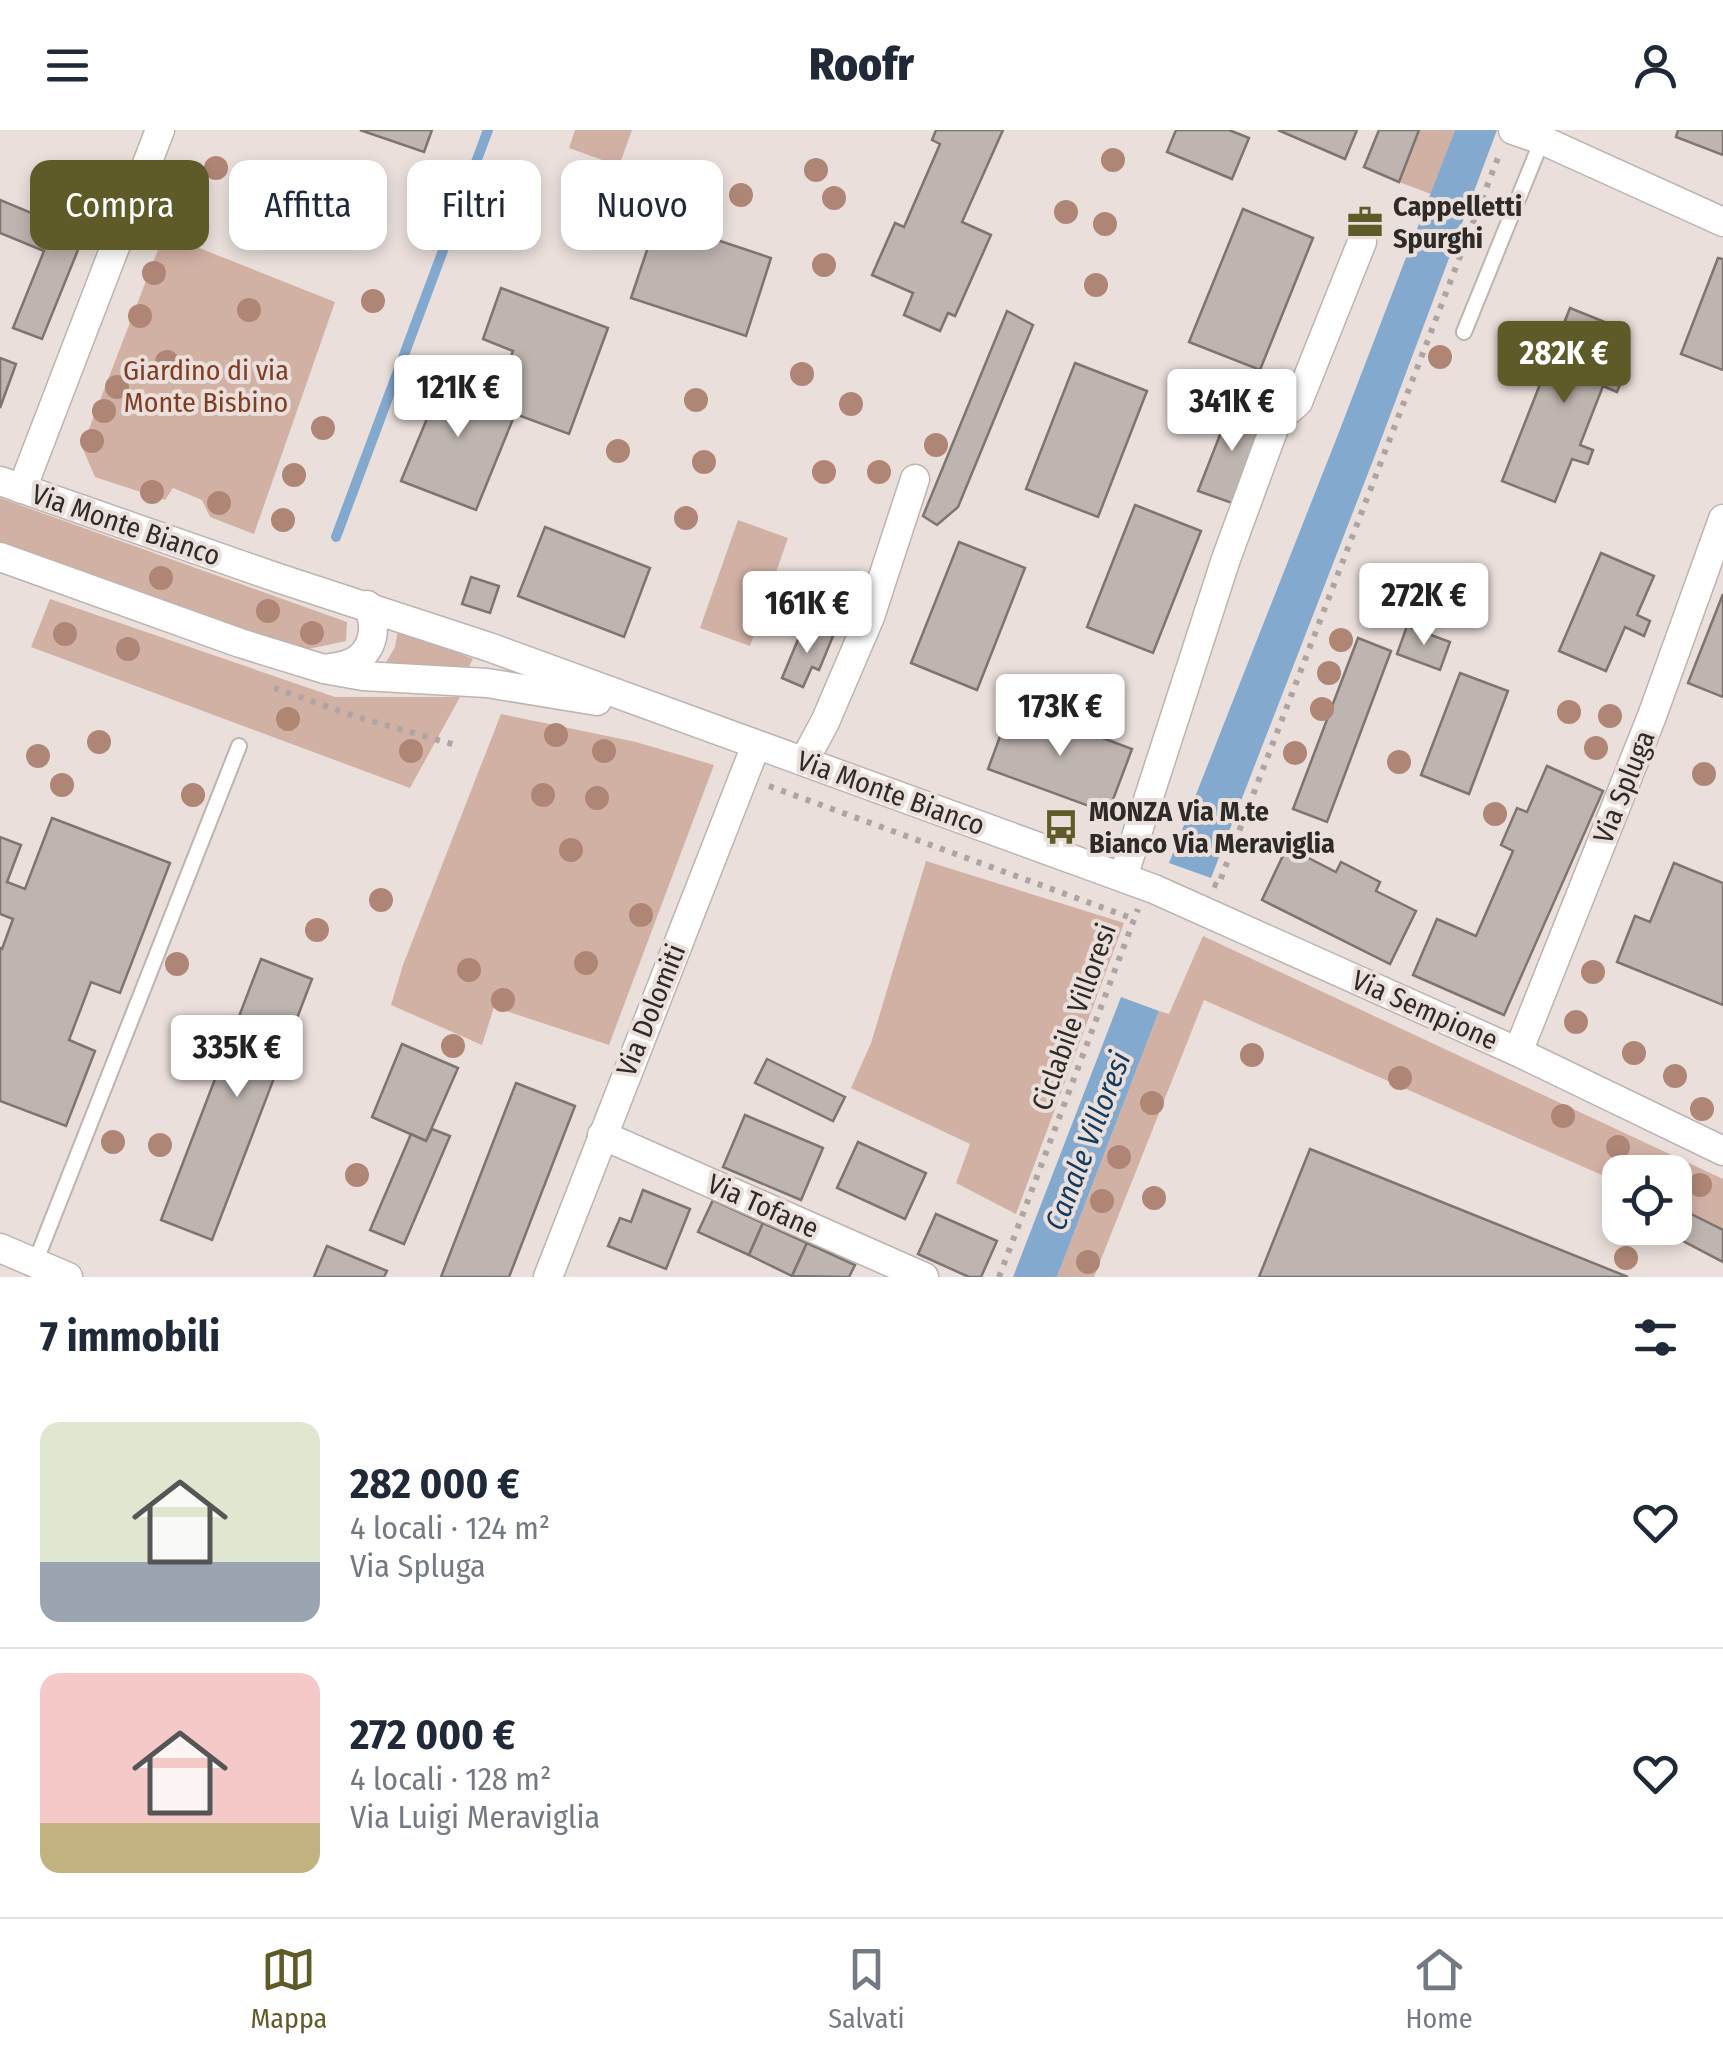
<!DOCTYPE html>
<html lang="it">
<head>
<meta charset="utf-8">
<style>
  body { margin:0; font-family:"Fira Sans Condensed",sans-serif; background:#f2f2f3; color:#1f2937; height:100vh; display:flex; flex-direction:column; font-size:38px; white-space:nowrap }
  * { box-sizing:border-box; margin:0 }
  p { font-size:32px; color:#747a83 }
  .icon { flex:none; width:55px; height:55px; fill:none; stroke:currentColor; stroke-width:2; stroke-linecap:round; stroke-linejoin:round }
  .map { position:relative; height:1147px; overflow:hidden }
  .details { display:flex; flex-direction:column; background:#fff; flex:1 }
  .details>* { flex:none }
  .top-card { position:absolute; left:30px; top:30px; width:1000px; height:90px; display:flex; gap:20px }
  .tools { position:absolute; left:1602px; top:1025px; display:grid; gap:20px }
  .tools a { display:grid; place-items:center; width:90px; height:90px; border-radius:20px; background:#fff; box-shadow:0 5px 15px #0003; font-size:50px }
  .price { position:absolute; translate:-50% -85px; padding:0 22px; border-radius:10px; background:#fff; color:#222; font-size:32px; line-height:65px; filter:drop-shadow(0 2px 5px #0008) }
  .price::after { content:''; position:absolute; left:50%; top:60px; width:30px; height:22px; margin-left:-15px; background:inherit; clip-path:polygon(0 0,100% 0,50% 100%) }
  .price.on { background:#5f5b28; color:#fff }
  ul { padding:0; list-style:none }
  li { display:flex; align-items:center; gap:30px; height:250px; padding:0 40px }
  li+li { border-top:2px solid #e0e1e3 }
  li span { display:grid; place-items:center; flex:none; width:280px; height:200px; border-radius:20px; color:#555 }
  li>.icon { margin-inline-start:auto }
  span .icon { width:120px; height:120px; fill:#fffc; stroke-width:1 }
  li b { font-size:42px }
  h2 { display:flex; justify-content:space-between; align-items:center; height:120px; padding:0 40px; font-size:42px }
  .pill { padding:0 35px; border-radius:20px; background:#fff; box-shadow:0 5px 15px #0003; font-size:35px; line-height:90px }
  .pill.on { background:#5f5b28; color:#fff }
  header { display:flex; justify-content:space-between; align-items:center; height:130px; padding:0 40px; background:#fff; font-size:45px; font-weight:800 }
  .menu { display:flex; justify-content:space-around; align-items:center; height:140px; border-top:2px solid #e0e1e3; background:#fff; font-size:28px; color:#747a83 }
  .menu a { display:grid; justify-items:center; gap:5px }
  .menu .on { color:#5f5b28 }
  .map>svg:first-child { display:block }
  .green { fill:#d2b1a5 }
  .water { fill:#83a9ce }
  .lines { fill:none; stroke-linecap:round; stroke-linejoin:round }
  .stream { stroke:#83a9ce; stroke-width:10 }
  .building { fill:#beb4b0; stroke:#7e7470; stroke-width:2.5 }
  .lane-casing { stroke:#bdb3af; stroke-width:18 }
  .street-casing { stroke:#bdb3af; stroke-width:31 }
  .path { stroke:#aea5a2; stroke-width:6; stroke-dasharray:5 8; stroke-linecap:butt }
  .lane { stroke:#fff; stroke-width:14 }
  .street { stroke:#fff; stroke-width:28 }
  .tree { fill:#af8676 }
  .labels { text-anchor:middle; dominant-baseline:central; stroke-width:8; stroke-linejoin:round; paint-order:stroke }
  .poi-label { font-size:28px; font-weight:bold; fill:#2e2a28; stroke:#eadfdb; text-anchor:start }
  .park-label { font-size:28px; fill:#7f3e23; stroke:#eadfdb }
  .street-label { font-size:28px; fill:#2e2a28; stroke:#eadfdb }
  .water-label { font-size:30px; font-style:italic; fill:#123c61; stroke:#eadfdb }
</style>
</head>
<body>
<header><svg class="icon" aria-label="menu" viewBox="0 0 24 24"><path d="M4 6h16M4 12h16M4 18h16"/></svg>Roofr<svg class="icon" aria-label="person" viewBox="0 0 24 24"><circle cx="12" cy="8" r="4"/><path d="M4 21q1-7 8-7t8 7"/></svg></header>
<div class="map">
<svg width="1723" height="1147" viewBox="0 0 1723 1147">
  <rect width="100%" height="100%" fill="#eadfdb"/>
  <g class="green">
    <polygon points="575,0 632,0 619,36 569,18"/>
    <polygon points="1419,0 1455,0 1431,64 1399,52"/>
    <polygon points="164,104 335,172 254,404 210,387 202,370 173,358 165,370 95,347 82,317"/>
    <polygon points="0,368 347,492 346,511 299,521 0,413"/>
    <polygon points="738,390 788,408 750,516 700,498"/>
    <polygon points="50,469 335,567 460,567 410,658 31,517"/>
    <polygon points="398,500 401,500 473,529 466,542 385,534 395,517"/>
    <polygon points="501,584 636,612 714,635 609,915 494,877 482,915 391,875 403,835"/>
    <polygon points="926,731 1124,793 1016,1084 956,1053 970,1014 851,958 871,913"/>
    <polygon points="1203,806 1723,1049 1723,1099 1675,1077 1675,1042 1620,1042 1620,1053 1204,870 1094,1147 1057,1147 1159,881 1169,884"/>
  </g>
  <g class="water">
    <polygon points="1455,0 1497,0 1379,315 1211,748 1169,733 1339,302"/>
    <polygon points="1121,867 1159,881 1057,1147 1013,1147"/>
  </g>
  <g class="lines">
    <polyline class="stream" points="336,407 488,0"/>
  </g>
  <g class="building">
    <polygon points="360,0 432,0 424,22"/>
    <polygon points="936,0 1003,0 962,92 991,105 955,186 948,183 940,201 904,185 913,163 872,145 895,93 904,97 940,14 932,10"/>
    <polygon points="1176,0 1229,0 1249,8 1232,49 1167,22"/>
    <polygon points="1278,0 1357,0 1345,29"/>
    <polygon points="1379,0 1419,0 1399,52 1364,37"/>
    <polygon points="1678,0 1723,0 1723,25 1676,7"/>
    <polygon points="0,70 84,105 42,209 13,198 44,121 0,103"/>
    <polygon points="1243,79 1313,108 1260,240 1189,212"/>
    <polygon points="657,90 771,128 746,206 631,168"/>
    <polygon points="1718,128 1723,129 1723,240 1681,224"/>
    <polygon points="501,158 608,198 569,304 515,284 496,266 513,221 483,209"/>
    <polygon points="1570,178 1622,199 1606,240 1623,247 1617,262 1603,256 1580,315 1593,320 1588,334 1572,329 1555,372 1502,351"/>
    <polygon points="1007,181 1033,195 958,377 937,395 923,386"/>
    <polygon points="0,228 16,234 0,278"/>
    <polygon points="1075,233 1147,261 1098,387 1026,359"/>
    <polygon points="433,238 496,266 515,284 476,380 401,351 431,279 416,275"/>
    <polygon points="1232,274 1265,287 1232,373 1198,361"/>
    <polygon points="1135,375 1201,401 1153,523 1087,497"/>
    <polygon points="545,397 650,438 624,507 518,466"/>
    <polygon points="959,412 1025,438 977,560 911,533"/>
    <polygon points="1601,423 1654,446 1637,485 1650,491 1644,506 1625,497 1606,541 1559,521"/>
    <polygon points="471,447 499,456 490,483 462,474"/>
    <polygon points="1723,464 1723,567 1688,553"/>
    <polygon points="1407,496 1450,512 1440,540 1397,524"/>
    <polygon points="816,499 833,506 819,540 812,537 803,557 782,548 802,500 814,505"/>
    <polygon points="1358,508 1391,521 1327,692 1293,679"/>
    <polygon points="1460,543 1508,561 1469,664 1421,645"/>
    <polygon points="1012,574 1132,619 1108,683 988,639"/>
    <polygon points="1547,636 1603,661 1504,885 1413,845 1437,789 1476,806 1513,721 1501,715 1517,678 1527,682"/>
    <polygon points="52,688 170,733 120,863 91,852 69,910 95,921 66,996 0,971 0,818 2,819 13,789 0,784 0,707 21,715 7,752 25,759"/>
    <polygon points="1287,717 1336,742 1341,732 1380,752 1376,761 1416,781 1390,834 1262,770"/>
    <polygon points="1674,733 1723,753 1723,875 1617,832 1635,786 1650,792"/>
    <polygon points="261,829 312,849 212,1110 161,1090"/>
    <polygon points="402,914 458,938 426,1011 372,987"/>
    <polygon points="767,929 845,967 833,991 755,953"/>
    <polygon points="516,953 575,976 509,1147 441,1147"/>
    <polygon points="745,985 823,1018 801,1070 723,1037"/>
    <polygon points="432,999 450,1006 404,1114 370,1100 411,1004 426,1011"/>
    <polygon points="858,1012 926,1043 905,1089 837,1058"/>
    <polygon points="1310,1019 1628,1147 1259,1147"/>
    <polygon points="643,1060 690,1079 666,1139 608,1116 620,1088 631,1092"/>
    <polygon points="713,1070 763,1093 749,1125 698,1102"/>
    <polygon points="1675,1076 1723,1100 1723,1132 1658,1098 1675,1098"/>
    <polygon points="936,1084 997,1111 981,1147 969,1147 918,1124"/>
    <polygon points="763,1093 807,1113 792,1146 749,1125"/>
    <polygon points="807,1113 855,1135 849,1147 792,1146"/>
    <polygon points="327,1116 387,1141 384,1147 314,1147"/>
  </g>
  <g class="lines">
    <defs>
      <g id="lane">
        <polyline points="1464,202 1542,10"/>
        <polyline points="35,1133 239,616"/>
      </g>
      <g id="street">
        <polyline points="1513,0 1542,10 1723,92"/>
        <polyline points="0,351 278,448 489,517 1154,759 1518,922 1723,1021"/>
        <polyline points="22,359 160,0"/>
        <polyline points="0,427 240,513 324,539 363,546 487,553 597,571"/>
        <path d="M 325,539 C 336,537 349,536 358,529 C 375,516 377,493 367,475"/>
        <polyline points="804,631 825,592 870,487 915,349"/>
        <polyline points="1123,747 1226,429 1277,290 1298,272 1362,112"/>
        <polyline points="1518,922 1652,586 1723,389"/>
        <polyline points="602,1005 924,1147"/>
        <polyline points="0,1118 68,1147"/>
        <polyline points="548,1147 756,615"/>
      </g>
    </defs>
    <use href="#lane" class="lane-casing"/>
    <use href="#street" class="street-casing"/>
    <g class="path">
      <polyline points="274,558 354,586 459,616"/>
      <polyline points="769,656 1134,789"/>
      <polyline points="1213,754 1218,756 1499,25"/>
      <polyline points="999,1147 1138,779"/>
    </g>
    <use href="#lane" class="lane"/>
    <use href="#street" class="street"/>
  </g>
  <g class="tree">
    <circle cx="1113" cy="30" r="12"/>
    <circle cx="216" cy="38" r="12"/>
    <circle cx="816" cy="40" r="12"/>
    <circle cx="741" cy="65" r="12"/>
    <circle cx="834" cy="68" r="12"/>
    <circle cx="1066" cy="82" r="12"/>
    <circle cx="195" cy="84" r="12"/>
    <circle cx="1105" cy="94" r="12"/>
    <circle cx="824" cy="135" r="12"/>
    <circle cx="154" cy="143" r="12"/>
    <circle cx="1096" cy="155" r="12"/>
    <circle cx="373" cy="171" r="12"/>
    <circle cx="249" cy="180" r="12"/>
    <circle cx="140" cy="186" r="12"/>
    <circle cx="1440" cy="227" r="12"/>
    <circle cx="167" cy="232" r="12"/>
    <circle cx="802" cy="244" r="12"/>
    <circle cx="117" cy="257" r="12"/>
    <circle cx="696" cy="270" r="12"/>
    <circle cx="851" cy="274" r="12"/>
    <circle cx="104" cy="281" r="12"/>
    <circle cx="323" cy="298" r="12"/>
    <circle cx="92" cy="311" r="12"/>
    <circle cx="936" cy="315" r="12"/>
    <circle cx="618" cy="321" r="12"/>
    <circle cx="704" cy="332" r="12"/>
    <circle cx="824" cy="342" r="12"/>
    <circle cx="879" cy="342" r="12"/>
    <circle cx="294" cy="345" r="12"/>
    <circle cx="152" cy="362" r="12"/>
    <circle cx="219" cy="373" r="12"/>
    <circle cx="686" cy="388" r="12"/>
    <circle cx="283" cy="390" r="12"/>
    <circle cx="161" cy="448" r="12"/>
    <circle cx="837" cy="456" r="12"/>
    <circle cx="268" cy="481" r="12"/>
    <circle cx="312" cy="503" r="12"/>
    <circle cx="65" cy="504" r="12"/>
    <circle cx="1341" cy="510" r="12"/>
    <circle cx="128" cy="519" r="12"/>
    <circle cx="1329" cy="543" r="12"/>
    <circle cx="1322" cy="579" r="12"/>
    <circle cx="1569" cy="582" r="12"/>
    <circle cx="1610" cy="586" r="12"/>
    <circle cx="288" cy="589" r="12"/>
    <circle cx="556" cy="605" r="12"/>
    <circle cx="99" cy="612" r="12"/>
    <circle cx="1596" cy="618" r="12"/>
    <circle cx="411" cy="621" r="12"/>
    <circle cx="604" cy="621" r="12"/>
    <circle cx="1295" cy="623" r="12"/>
    <circle cx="38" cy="626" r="12"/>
    <circle cx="1399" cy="632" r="12"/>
    <circle cx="1704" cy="644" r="12"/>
    <circle cx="62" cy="655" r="12"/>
    <circle cx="193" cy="665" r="12"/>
    <circle cx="543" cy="665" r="12"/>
    <circle cx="597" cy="668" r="12"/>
    <circle cx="1495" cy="684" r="12"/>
    <circle cx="571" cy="720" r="12"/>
    <circle cx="381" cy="770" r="12"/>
    <circle cx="641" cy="785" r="12"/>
    <circle cx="317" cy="800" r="12"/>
    <circle cx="586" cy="833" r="12"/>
    <circle cx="177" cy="834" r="12"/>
    <circle cx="469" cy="840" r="12"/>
    <circle cx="1593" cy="842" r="12"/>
    <circle cx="503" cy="870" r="12"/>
    <circle cx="1576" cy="892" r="12"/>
    <circle cx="453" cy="916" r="12"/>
    <circle cx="1634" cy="923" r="12"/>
    <circle cx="1252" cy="925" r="12"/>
    <circle cx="1675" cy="946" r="12"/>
    <circle cx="1400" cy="948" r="12"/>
    <circle cx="1152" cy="973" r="12"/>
    <circle cx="1702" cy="979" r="12"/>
    <circle cx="1563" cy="986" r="12"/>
    <circle cx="113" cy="1012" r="12"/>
    <circle cx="160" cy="1015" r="12"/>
    <circle cx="1618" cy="1017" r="12"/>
    <circle cx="1119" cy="1027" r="12"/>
    <circle cx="357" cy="1045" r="12"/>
    <circle cx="1700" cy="1055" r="12"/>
    <circle cx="1154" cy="1068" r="12"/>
    <circle cx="1102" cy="1071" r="12"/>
    <circle cx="1626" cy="1128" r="12"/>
    <circle cx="1088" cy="1132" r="12"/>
  </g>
  <defs>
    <symbol id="office-bare" viewBox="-9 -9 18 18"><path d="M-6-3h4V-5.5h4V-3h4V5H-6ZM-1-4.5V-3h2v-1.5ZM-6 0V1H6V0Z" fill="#5f5b28" stroke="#eadfdb" stroke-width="2.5" paint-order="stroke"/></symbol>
    <symbol id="bus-bare" viewBox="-9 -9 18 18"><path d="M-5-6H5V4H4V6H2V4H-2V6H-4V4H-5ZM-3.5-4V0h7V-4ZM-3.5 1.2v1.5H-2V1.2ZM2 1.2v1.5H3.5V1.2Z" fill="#5f5b28" stroke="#eadfdb" stroke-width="2.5" paint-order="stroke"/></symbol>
  </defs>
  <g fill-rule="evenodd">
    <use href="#office-bare" x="1340" y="67" width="50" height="50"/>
    <use href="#bus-bare" x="1036" y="672" width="50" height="50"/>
  </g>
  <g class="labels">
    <g class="poi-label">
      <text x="1393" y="76">Cappelletti<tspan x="1393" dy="32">Spurghi</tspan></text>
      <text x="1089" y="681">MONZA Via M.te<tspan x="1089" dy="32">Bianco Via Meraviglia</tspan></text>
    </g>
    <g class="park-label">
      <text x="206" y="240">Giardino di via<tspan x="206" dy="32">Monte Bisbino</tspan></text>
    </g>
    <g class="street-label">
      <text transform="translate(126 395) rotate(19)">Via Monte Bianco</text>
      <text transform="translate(1624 657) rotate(-68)">Via Spluga</text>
      <text transform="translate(891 663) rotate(20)">Via Monte Bianco</text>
      <text transform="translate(651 880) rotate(-68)">Via Dolomiti</text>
      <text transform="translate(1425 880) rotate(24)">Via Sempione</text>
      <text transform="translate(1074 887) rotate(-70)">Ciclabile Villoresi</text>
      <text transform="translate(763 1076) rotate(24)">Via Tofane</text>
    </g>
    <g class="water-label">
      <text transform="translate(1088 1011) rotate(-69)">Canale Villoresi</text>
    </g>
  </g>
</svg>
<div class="tools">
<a><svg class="icon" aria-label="locate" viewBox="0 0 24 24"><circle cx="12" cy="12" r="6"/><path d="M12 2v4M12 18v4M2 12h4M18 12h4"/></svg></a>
</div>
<b class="price on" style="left:1564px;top:276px">282K €</b>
<b class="price" style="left:458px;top:310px">121K €</b>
<b class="price" style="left:1232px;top:324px">341K €</b>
<b class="price" style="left:1424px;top:518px">272K €</b>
<b class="price" style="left:807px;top:526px">161K €</b>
<b class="price" style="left:1060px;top:629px">173K €</b>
<b class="price" style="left:237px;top:970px">335K €</b>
<div class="top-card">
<a class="pill on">Compra</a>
<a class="pill">Affitta</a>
<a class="pill">Filtri</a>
<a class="pill">Nuovo</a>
</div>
</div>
<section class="details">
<h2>7 immobili<svg class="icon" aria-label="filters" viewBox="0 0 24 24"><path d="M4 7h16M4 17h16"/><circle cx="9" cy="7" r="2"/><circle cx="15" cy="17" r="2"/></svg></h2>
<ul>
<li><span style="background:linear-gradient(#dfe7d0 70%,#9aa5b1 0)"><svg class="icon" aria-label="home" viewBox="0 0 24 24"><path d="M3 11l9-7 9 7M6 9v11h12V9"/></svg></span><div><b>282 000 €</b><p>4 locali · 124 m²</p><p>Via Spluga</p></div><svg class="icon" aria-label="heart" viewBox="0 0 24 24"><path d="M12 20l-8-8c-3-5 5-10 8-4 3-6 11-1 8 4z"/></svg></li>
<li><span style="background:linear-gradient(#f6c9c9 75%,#c2b280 0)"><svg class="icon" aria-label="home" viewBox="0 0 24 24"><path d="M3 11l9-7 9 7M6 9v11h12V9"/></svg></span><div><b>272 000 €</b><p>4 locali · 128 m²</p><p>Via Luigi Meraviglia</p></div><svg class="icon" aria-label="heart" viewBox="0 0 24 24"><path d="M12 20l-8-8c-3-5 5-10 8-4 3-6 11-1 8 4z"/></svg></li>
</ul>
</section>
<nav class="menu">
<a class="on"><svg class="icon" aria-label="map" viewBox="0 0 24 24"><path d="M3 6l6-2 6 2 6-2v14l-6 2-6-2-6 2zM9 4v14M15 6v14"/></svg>Mappa</a>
<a><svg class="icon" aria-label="saved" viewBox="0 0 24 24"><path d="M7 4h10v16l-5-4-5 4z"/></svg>Salvati</a>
<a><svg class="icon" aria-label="home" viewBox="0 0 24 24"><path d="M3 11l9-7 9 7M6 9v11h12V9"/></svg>Home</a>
</nav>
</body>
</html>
